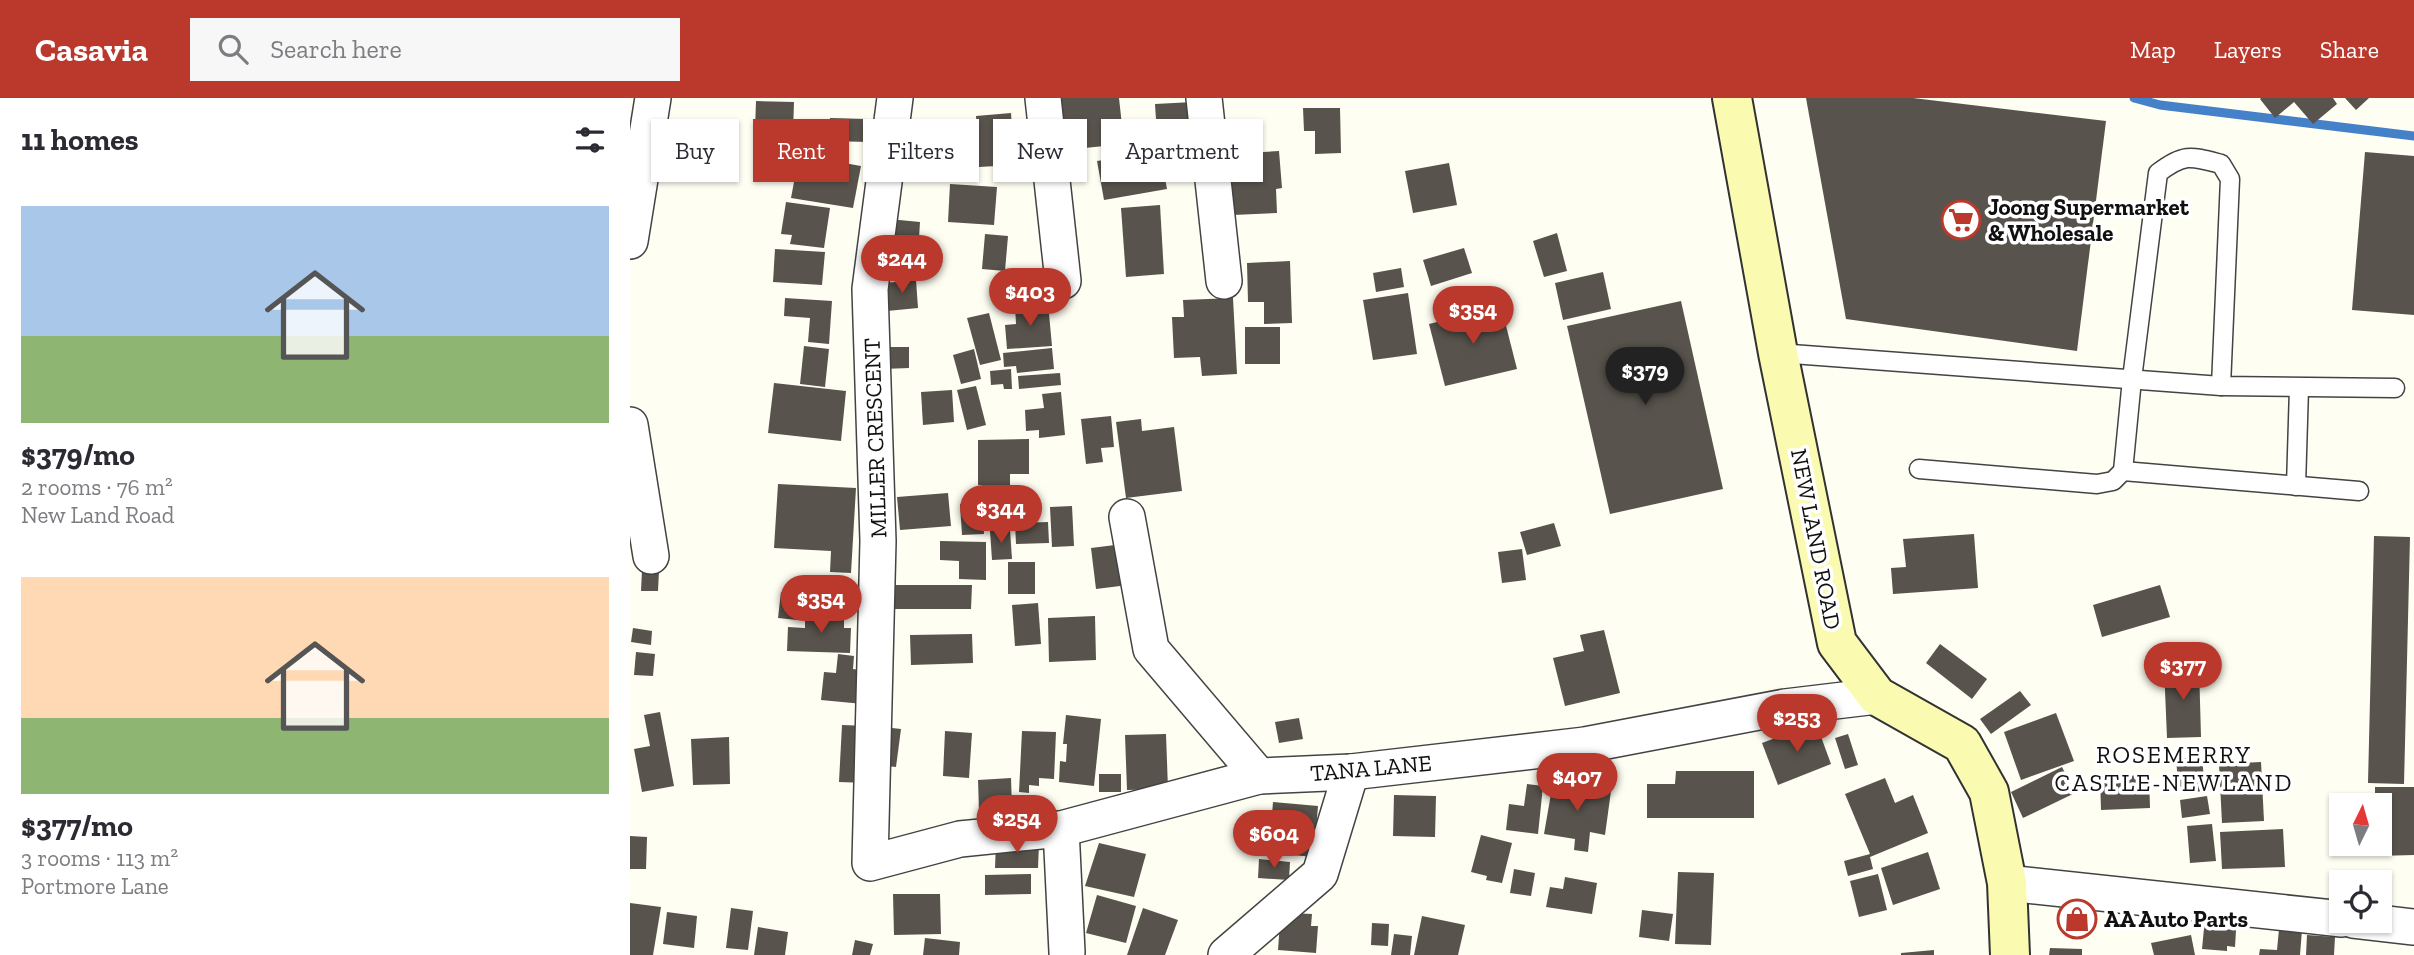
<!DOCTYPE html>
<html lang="en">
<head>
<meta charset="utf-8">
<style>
  body { margin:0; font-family:"Zilla Slab",serif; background:#f7f7f7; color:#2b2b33; height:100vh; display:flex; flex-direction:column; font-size:26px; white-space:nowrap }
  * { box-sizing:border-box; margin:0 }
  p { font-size:23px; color:#7c7c81 }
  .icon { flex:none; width:38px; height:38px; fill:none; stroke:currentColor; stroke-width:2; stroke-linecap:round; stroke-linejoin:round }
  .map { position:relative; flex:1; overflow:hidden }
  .drawer { display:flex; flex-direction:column; background:#fff; width:630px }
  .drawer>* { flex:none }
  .hud { position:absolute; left:21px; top:21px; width:665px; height:63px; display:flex; gap:14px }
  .needle { width:46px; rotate:5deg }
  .tools { position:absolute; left:1699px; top:695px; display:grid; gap:14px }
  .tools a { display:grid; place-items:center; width:63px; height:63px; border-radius:0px; background:#fff; box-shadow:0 2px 5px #0004; font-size:35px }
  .price { position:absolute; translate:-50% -60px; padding:0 16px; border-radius:24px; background:#bb392c; color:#fff; font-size:23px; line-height:46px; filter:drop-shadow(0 2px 4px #0008) }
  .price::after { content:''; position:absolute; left:50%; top:42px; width:21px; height:16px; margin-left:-10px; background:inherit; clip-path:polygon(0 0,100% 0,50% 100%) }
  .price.on { background:#222; color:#fff }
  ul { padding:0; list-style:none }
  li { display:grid; align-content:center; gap:14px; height:371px; padding:0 21px }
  li span { display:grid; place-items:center; height:217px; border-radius:0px; color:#555 }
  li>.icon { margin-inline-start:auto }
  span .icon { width:126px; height:126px; fill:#fffc; stroke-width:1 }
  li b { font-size:30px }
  h2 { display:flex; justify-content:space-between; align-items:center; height:84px; padding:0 21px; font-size:30px }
  .pill { padding:0 24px; border-radius:0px; background:#fff; box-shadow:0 2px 5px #0004; font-size:24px; line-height:63px }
  .pill.on { background:#bb392c; color:#fff }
  header { display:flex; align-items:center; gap:42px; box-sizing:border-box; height:98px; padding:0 35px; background:#bb392c; color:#fff }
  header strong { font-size:33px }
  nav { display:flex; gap:38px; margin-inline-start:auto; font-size:24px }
  .search { width:490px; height:63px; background:#f7f7f7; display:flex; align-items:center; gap:18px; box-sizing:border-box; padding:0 24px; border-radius:0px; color:#7c7c81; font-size:26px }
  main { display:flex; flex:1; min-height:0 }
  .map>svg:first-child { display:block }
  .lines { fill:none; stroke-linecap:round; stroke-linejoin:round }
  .stream { stroke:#4481c8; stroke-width:9 }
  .building { fill:#58534c }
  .lane-casing { stroke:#434343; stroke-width:21 }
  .street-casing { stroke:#434343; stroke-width:38 }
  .secondary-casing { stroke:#323232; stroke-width:42 }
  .lane { stroke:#fff; stroke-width:18 }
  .street { stroke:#fff; stroke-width:35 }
  .secondary { stroke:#fafbb1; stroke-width:38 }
  .labels { text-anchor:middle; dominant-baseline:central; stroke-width:7; stroke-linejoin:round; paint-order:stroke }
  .poi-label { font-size:23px; font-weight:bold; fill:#101010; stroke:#fff; text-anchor:start }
  .street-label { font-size:23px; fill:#101010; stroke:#fff }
  .neighbourhood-label { font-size:24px; letter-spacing:2px; fill:#101010; stroke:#fff }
</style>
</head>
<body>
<header>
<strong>Casavia</strong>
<div class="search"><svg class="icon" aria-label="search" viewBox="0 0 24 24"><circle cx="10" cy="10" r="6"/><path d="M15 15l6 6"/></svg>Search here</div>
<nav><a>Map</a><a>Layers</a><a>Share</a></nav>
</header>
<main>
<section class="drawer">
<h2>11 homes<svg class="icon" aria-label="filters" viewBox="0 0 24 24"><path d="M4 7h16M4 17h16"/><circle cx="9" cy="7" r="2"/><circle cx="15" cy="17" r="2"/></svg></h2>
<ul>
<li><span style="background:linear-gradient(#a9c7e8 60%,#8fb573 0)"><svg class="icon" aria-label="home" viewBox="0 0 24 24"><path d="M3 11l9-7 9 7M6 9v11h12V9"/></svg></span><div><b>$379/mo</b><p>2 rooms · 76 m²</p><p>New Land Road</p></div></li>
<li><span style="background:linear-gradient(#ffd9b3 65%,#8fb573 0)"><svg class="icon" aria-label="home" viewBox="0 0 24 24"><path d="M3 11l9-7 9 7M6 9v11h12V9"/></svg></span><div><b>$377/mo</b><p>3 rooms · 113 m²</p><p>Portmore Lane</p></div></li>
</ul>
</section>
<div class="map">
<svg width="1784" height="857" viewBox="0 0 1784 857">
  <rect width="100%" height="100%" fill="#fefef3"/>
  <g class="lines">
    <polyline class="stream" points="1504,0 1530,7 1784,38"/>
  </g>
  <g class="building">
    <polygon points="430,0 489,0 494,46 435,52"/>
    <polygon points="1176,0 1283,0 1476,23 1447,253 1216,221"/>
    <polygon points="1631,0 1703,0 1707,6 1683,26 1664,4 1645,20 1630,1"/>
    <polygon points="1715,0 1739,0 1726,12"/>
    <polygon points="126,3 164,4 163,34 125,32"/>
    <polygon points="563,4 565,51 528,52 525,6"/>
    <polygon points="673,10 710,10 711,55 685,56 685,33 674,33"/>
    <polygon points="381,15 384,67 349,69 346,18"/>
    <polygon points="200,20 238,21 238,44 199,43"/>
    <polygon points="131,38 164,41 161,84 128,82"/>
    <polygon points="321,38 343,38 343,71 322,71"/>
    <polygon points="530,53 537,91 474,102 467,63"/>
    <polygon points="649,53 652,90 646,91 647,115 603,117 599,56"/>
    <polygon points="1735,54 1784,58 1784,217 1722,212"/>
    <polygon points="169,57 231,68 223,110 161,100"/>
    <polygon points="819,65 827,107 783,115 775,73"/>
    <polygon points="320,86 367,89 364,127 318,124"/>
    <polygon points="156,104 200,110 194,150 160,146 162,137 151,136"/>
    <polygon points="530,107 534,176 496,179 491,110"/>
    <polygon points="259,121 290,124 288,155 256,152"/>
    <polygon points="927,135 937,173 914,179 903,143"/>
    <polygon points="355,136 378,138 375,173 352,171"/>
    <polygon points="834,150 842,175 801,188 793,162"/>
    <polygon points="145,151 195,154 192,187 143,184"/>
    <polygon points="660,163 662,225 634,226 634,204 618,204 617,165"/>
    <polygon points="771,170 774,189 746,194 743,175"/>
    <polygon points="973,174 981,211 933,222 925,185"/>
    <polygon points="286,182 288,210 257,213 255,185"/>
    <polygon points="778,195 787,256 743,262 733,202"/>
    <polygon points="155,200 202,203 199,246 178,244 180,220 154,218"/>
    <polygon points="603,200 607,276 572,278 570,259 544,260 542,219 554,219 553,202"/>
    <polygon points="1051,203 1093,391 980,416 937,228"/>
    <polygon points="418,205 422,248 377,251 375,227 386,226 385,208"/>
    <polygon points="871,208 887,271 815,288 799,226"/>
    <polygon points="359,215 371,262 350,267 337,220"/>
    <rect x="615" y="229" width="35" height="37"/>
    <polygon points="174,248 199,251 195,289 170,286"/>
    <polygon points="253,249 279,249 279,270 253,271"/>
    <polygon points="422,250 424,271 387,275 386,268 374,269 373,255"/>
    <polygon points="344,251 351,281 331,286 323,257"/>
    <polygon points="381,271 382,291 374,291 373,286 361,287 360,273"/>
    <polygon points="430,275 431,287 389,291 388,278"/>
    <polygon points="144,285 216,293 211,343 138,335"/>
    <polygon points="346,288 356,327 337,332 327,292"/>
    <polygon points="322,292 324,324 293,327 291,294"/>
    <polygon points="431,294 435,337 409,340 409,332 396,333 395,312 414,310 412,296"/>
    <polygon points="481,318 484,349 471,350 473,364 456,366 451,321"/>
    <polygon points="511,321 512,333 544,329 552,393 496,400 486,324"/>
    <polygon points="399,341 399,376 380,376 380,387 348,387 348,342"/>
    <polygon points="148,386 226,390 221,475 200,474 201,453 144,450"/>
    <polygon points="372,394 374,425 360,426 358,395"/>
    <polygon points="318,395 321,428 270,432 267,399"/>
    <polygon points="352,405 354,436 332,437 330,406"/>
    <polygon points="442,408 444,448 422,449 420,409"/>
    <polygon points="418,424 419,445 386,446 385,425"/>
    <polygon points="924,425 931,448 897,457 890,434"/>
    <polygon points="380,432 382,461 362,462 360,433"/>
    <polygon points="1344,436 1348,490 1263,496 1261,470 1276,469 1273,441"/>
    <polygon points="1744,438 1780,439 1774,686 1738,685"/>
    <polygon points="310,443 356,444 356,482 329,481 329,463 310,462"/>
    <polygon points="493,446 498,487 466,491 461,450"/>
    <polygon points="892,451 896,482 872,485 868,454"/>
    <rect x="378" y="464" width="27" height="32"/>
    <polygon points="12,472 29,473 28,493 11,493"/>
    <polygon points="265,487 342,487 341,511 265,511"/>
    <polygon points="1530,487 1540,519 1472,539 1463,507"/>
    <polygon points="197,489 216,491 213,514 194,512"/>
    <polygon points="151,494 170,497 167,522 148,520"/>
    <polygon points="408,505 411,546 385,548 382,507"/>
    <polygon points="175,516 214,517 214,530 221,530 220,555 157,553 158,529 175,530"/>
    <polygon points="465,518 466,562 419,564 418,520"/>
    <polygon points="3,530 22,533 21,547 1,544"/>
    <polygon points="974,532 990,595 935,608 923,560 954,553 950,537"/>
    <polygon points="342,536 343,565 281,567 280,537"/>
    <polygon points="1310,546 1357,581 1342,601 1296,565"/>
    <polygon points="6,554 25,556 23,578 4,577"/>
    <polygon points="208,556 224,558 223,571 236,573 233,606 191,602 194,574 206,575"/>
    <polygon points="1569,568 1571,639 1537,640 1534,569"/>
    <polygon points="1390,593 1401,607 1361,636 1350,621"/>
    <polygon points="30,614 44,688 12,694 4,651 20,648 14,617"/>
    <polygon points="1426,615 1444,663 1391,682 1374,634"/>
    <polygon points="436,617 471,621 464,688 429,684 430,663 436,664 437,646 433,646"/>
    <polygon points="669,620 673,641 649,645 645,624"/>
    <polygon points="1186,625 1201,666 1148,687 1132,645"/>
    <polygon points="212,627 239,628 237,685 209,684"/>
    <polygon points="253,629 271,631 266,669 247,667"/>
    <polygon points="315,633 342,635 339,680 313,678"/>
    <polygon points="392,633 426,634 424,681 409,680 409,688 399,687 399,695 389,694"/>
    <polygon points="536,636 538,691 497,692 495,637"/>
    <polygon points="1218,636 1228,667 1215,671 1205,640"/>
    <polygon points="99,639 100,686 63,687 61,641"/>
    <polygon points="1572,658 1575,693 1549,695 1546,661"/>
    <polygon points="1631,664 1634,723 1592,725 1589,666"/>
    <polygon points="1432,669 1445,695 1393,720 1381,694"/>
    <polygon points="1046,673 1124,673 1124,720 1017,720 1017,686 1045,686"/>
    <rect x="469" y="676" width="22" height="18"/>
    <polygon points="1519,677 1520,710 1471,712 1470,679"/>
    <polygon points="381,680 382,712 349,713 348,682"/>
    <polygon points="1255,680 1265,705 1283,697 1298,735 1240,759 1243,771 1218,778 1214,763 1240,756 1215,696"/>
    <polygon points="923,684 981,693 975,737 960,734 958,754 944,752 945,741 914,736"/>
    <polygon points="897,686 913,688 908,736 876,732 879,706 894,708"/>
    <polygon points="1745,689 1784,689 1784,757 1746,758 1746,746 1750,746 1750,707 1745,707"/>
    <polygon points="764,697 806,698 805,739 763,738"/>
    <polygon points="1577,698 1580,716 1552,720 1550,702"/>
    <polygon points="643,704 688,708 684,759 639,755"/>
    <polygon points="1582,726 1586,763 1560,765 1557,728"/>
    <polygon points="1653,731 1655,769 1592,771 1590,734"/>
    <polygon points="851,737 882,745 872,785 856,782 857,778 841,774"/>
    <polygon points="0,738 17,739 16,771 0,771"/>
    <polygon points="366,744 409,745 408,770 365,770"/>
    <polygon points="469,745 516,756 504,799 455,788"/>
    <polygon points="1298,754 1310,791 1263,807 1251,770"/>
    <polygon points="629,761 660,764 659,782 628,780"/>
    <polygon points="884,771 905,775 901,798 880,795"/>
    <polygon points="1048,774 1084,775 1081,847 1045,846"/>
    <polygon points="401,776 401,796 355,797 355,777"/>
    <polygon points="1248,776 1257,812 1229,819 1220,783"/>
    <polygon points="935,779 967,785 962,816 916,809 920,789 933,791"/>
    <polygon points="263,796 310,796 311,836 264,837"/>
    <polygon points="467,797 506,808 496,845 456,835"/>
    <polygon points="0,805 31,809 23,857 0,857"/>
    <polygon points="1436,806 1459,808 1457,835 1434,833"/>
    <polygon points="101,810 123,813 118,852 96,850"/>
    <polygon points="513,810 548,822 535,857 497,857"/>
    <polygon points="1012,812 1043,816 1039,843 1009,839"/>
    <polygon points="37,814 67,818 64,850 33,846"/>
    <polygon points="660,815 682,816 681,828 688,828 686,855 648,852 650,824"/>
    <polygon points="792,818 835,827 828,857 784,857"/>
    <polygon points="1575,820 1596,822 1595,831 1606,832 1605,849 1597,848 1597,853 1572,851"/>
    <polygon points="742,825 759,826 758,848 741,847"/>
    <polygon points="128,829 158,834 155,857 124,857"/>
    <polygon points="1649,831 1672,832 1670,857 1629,857 1630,851 1647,852"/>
    <polygon points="764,836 782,838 780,857 761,857"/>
    <polygon points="1561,837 1565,857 1524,857 1521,845"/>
    <polygon points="1677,837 1705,839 1704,857 1676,857"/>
    <polygon points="295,840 330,844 329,857 293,857"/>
    <polygon points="225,842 243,846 240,857 222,857"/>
    <polygon points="1420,850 1452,851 1452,857 1419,857"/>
    <polygon points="1304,852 1304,857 1271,857 1271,855"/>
  </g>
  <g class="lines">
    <defs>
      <g id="lane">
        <polyline points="1148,255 1591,288 1765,290"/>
        <path d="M 1289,371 L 1467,386 L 1483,383 L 1493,373 L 1502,281 L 1528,75 C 1554,55 1561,58 1591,66 L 1600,81 L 1591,288"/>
        <polyline points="1493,373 1729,393"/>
        <polyline points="1666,388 1669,290"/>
      </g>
      <g id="street">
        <polyline points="265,0 240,191 248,443 240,765 330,741 431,731 629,678 721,674 955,647 1155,609 1247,598"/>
        <polyline points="413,0 433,183"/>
        <polyline points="574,0 594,183"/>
        <polyline points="0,143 23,0"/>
        <polyline points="0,327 21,458"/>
        <polyline points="497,419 521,551 629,678"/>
        <polyline points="431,731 437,854"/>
        <polyline points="1377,785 1712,821"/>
        <polyline points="1723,822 1784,829"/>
        <polyline points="596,857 690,776 721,674"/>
      </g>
      <polyline id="secondary" points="1102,0 1148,255 1207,545 1247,598 1332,646 1359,694 1377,785 1380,857"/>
    </defs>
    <use href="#lane" class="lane-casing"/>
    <use href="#street" class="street-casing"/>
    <use href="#secondary" class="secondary-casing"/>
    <use href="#lane" class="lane"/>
    <use href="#street" class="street"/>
    <use href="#secondary" class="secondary"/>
  </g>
  <defs>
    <symbol id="supermarket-ring" viewBox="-11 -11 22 22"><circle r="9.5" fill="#fff" stroke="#bb392c" stroke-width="1.5"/><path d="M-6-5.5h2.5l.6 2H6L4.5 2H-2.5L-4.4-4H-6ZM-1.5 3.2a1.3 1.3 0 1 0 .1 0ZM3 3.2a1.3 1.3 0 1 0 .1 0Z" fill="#bb392c"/></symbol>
    <symbol id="shop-ring" viewBox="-11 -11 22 22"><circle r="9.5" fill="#fff" stroke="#bb392c" stroke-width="1.5"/><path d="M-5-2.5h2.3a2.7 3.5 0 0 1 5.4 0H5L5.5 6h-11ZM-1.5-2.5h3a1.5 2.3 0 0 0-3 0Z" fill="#bb392c"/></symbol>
  </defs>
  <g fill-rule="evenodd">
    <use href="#supermarket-ring" x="1309" y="100" width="44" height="44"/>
    <use href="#shop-ring" x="1425" y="799" width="44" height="44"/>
  </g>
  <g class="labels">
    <g class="poi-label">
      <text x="1358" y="109">Joong Supermarket<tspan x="1358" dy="26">&amp; Wholesale</tspan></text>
      <text x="1474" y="821">AA Auto Parts</text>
    </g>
    <g class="street-label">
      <text transform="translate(245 340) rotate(-92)">MILLER CRESCENT</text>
      <text transform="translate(1186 441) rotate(79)">NEW LAND ROAD</text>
      <text transform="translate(741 670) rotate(-5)">TANA LANE</text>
    </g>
    <g class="neighbourhood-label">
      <text x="1544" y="656">ROSEMERRY<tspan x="1544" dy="28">CASTLE-NEWLAND</tspan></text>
    </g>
  </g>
</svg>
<div class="tools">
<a><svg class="needle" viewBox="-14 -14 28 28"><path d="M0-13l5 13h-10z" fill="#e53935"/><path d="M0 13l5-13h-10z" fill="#7c7c81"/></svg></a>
<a><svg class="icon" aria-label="locate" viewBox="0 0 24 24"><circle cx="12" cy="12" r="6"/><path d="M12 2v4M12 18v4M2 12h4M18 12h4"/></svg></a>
</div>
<b class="price" style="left:272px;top:197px">$244</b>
<b class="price" style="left:400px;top:230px">$403</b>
<b class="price" style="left:843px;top:248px">$354</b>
<b class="price on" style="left:1015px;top:309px">$379</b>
<b class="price" style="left:371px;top:447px">$344</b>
<b class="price" style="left:191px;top:537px">$354</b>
<b class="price" style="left:1553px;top:604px">$377</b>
<b class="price" style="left:1167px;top:656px">$253</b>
<b class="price" style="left:947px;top:715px">$407</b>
<b class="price" style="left:387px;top:757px">$254</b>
<b class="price" style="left:644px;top:772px">$604</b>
<div class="hud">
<a class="pill">Buy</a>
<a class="pill on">Rent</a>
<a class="pill">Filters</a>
<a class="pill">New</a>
<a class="pill">Apartment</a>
</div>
</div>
</main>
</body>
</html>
